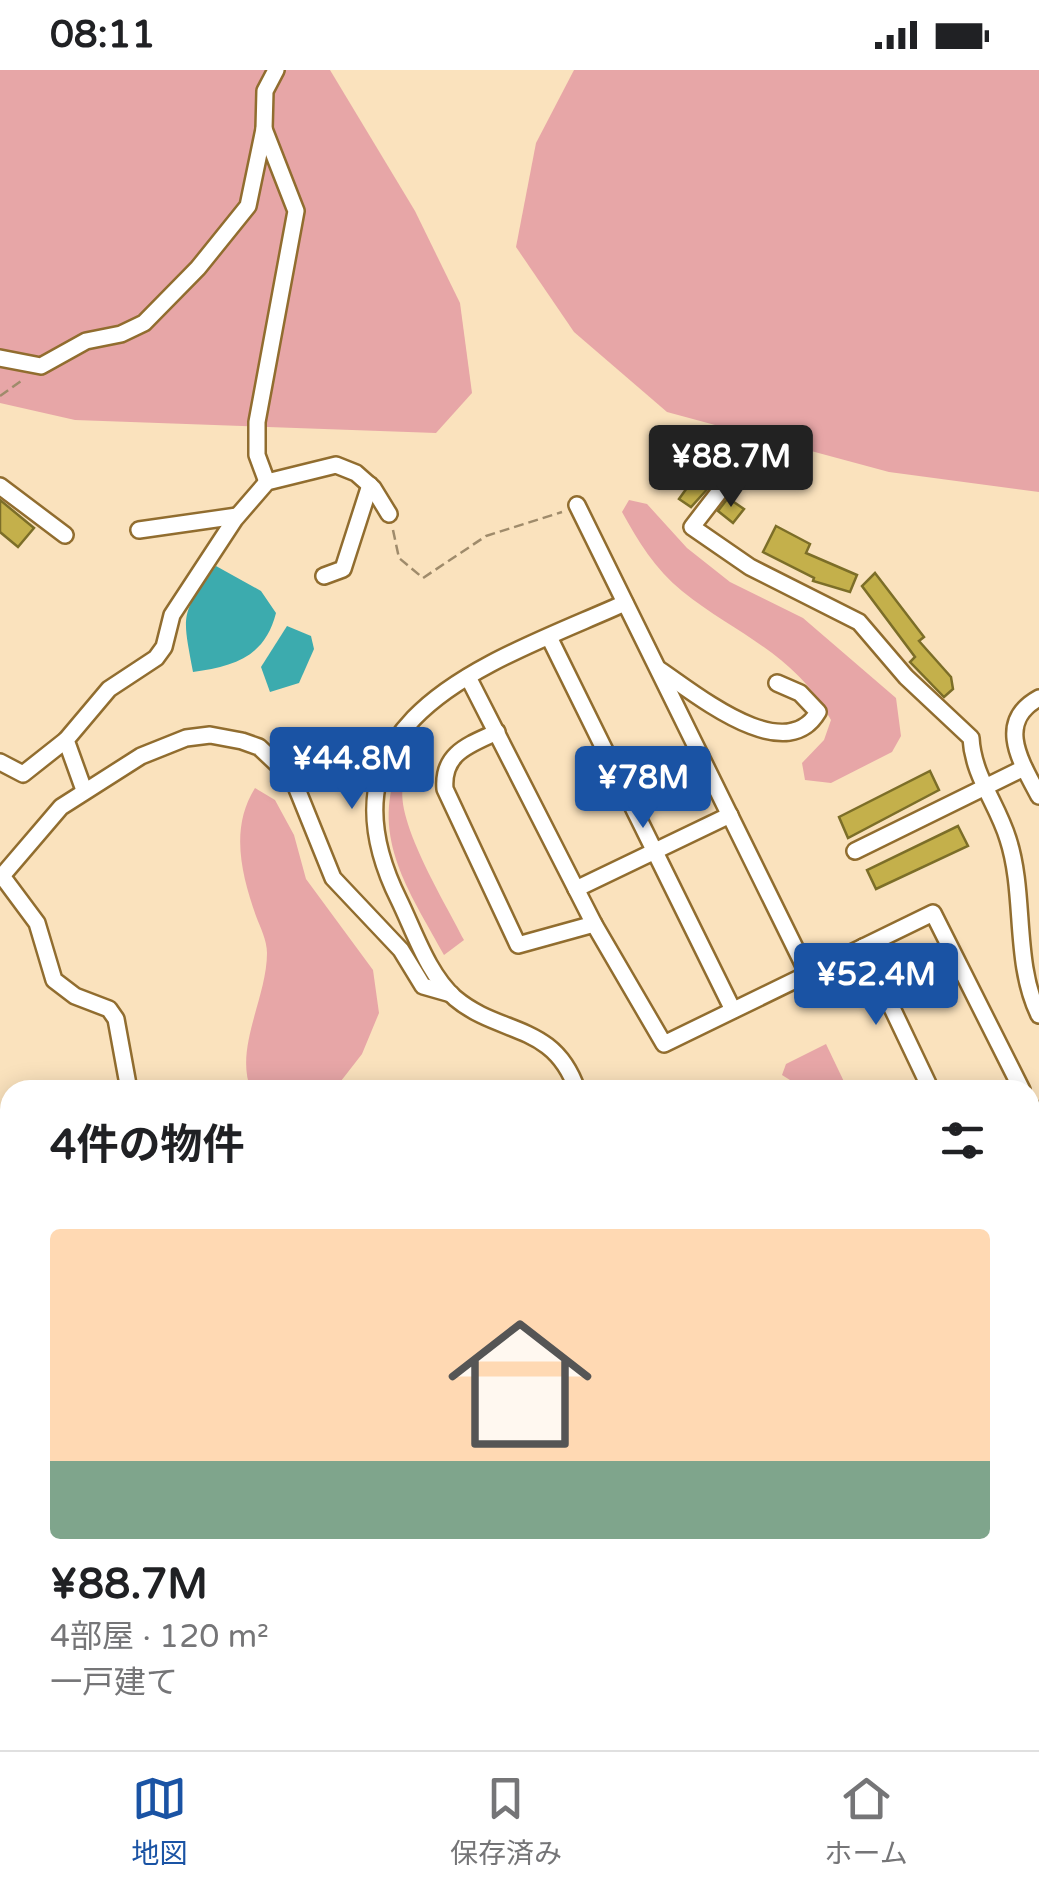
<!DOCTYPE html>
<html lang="ja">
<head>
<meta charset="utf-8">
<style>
  body { margin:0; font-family:"Varela Round","Noto Sans JP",sans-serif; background:#f6f6f6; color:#202124; height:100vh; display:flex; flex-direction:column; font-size:38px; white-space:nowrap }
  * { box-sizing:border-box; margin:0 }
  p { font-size:32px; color:#757577 }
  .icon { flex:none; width:55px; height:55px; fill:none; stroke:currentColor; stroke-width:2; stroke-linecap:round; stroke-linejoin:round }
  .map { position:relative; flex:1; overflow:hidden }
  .side { position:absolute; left:0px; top:1010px; width:1040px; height:670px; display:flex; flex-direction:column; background:#fff; border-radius:30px 30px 0 0; box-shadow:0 5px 25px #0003 }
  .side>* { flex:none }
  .price { position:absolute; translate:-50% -85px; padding:0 22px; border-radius:10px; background:#1a53a4; color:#fff; font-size:32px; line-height:65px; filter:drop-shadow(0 2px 5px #0008) }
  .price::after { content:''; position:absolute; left:50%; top:60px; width:30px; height:22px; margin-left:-15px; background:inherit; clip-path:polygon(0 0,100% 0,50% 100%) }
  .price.current { background:#222; color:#fff }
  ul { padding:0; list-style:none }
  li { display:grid; align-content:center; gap:20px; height:530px; padding:0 50px }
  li+li { border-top:2px solid #e0e0e0 }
  li span { display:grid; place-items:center; height:310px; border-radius:10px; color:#555 }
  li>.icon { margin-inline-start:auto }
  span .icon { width:180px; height:180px; fill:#fffc; stroke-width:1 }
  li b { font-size:42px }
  h2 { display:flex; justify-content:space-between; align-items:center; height:120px; padding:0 50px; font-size:42px }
  .status { display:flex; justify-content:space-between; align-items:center; height:70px; padding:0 50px; background:#fff; direction:ltr }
  .status svg { height:28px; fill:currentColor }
  .tab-bar { display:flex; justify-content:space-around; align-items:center; height:140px; border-top:2px solid #e0e0e0; background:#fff; font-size:28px; color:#757577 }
  .tab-bar a { display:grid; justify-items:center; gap:5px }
  .tab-bar .current { color:#1a53a4 }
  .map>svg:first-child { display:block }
  .green { fill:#e7a6a7 }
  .water { fill:#3cabae }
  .building { fill:#c4b04b; stroke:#7c6e28; stroke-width:2.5 }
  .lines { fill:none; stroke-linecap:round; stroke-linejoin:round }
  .minor-casing { stroke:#916d2f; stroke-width:20 }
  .major-casing { stroke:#916d2f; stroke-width:22 }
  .path { stroke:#9f8b6b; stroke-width:2.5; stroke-dasharray:10 5; stroke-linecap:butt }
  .minor { stroke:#fff; stroke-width:15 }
  .major { stroke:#fff; stroke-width:18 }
</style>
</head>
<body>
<div class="status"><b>08:11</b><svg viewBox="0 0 49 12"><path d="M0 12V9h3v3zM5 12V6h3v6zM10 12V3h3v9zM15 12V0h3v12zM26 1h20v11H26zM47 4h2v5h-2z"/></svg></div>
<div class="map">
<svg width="1039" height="1680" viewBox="0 0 1039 1680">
  <rect width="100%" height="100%" fill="#fae2bd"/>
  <g class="green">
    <polygon points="0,0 330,0 415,141 460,233 472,323 436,363 75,350 0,333"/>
    <polygon points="574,0 1039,0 1039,422 889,402 667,342 574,262 516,177 536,73"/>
    <path d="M 629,430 L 647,434 L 687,478 L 730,512 L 803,548 L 896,628 L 901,666 L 892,682 L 831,713 L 805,710 L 802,693 L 824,670 L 831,650 C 794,582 738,566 682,521 C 655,499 638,471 622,442 Z"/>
    <path d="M 395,706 L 405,710 C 389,743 448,837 464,870 L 444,885 C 413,827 373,774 395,706 Z"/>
    <path d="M 255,718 L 275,730 L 294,765 L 306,809 L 373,900 L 379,943 L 362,984 L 334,1020 L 251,1020 C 234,978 267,928 267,883 C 267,870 260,857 256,846 C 241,803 230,758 255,718 Z"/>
    <polygon points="826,974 848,1020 806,1020 782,1005 786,994"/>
    <polygon points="1039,1407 1039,1680 763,1680 760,1670 1030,1670 1030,1411"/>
  </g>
  <g class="water">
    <path d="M 216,496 L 261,521 L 276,543 C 265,587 234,596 193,602 C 182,543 180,545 216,496 Z"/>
    <polygon points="287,556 311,566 314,579 299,613 270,622 261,597"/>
  </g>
  <g class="building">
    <circle cx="733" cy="402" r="12"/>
    <polygon points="697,404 711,415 691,437 679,429"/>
    <polygon points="728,428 744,439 733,453 718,441"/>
    <polygon points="0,430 34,458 18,477 0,462"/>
    <polygon points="776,456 810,474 806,483 857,505 850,522 813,511 814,508 763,482"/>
    <polygon points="875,503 924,567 919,571 951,607 953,619 944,627 910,592 915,587 862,516"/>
    <polygon points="930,701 939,720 848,768 839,747"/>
    <polygon points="958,756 968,776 876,819 867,800"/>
  </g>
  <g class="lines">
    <defs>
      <g id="minor">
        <polyline points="264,59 296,141 257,352 257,385 267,412"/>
        <polyline points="0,288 41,296 86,271 121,264 144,253 198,198 248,136 264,59 265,21 276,0"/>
        <polyline points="0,416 65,465"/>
        <path d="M 719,422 L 692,457 L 750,497 L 859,552 L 906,607 L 971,668 C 973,706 997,733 1008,769 C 1026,824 1013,892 1039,945"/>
        <polyline points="577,435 808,904"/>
        <polyline points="139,460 237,446"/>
        <polyline points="324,506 343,499 370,415"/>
        <polyline points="549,567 733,940"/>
        <path d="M 660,600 C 696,624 785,698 818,642 L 800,623 L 777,613"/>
        <polyline points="468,607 594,854 664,974 933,843 1022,1020"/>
        <path d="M 1039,628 C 995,652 1021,692 1039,726"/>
        <path d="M 497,662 C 469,675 442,683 445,719 L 518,875 L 594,854"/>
        <polyline points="0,692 23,704 66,670"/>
        <polyline points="84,720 66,670 109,619 156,588 164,577 172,545 235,449 267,412 336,395 356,403 373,418 389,444"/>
        <polyline points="855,781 1024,698"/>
        <polyline points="576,819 730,745"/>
        <polyline points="863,877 931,1020"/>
        <polyline points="129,1020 116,949 109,939 75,926 54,910 37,853 2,806 61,737 141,686 186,668 210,665 242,671 259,677 293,709 333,808 401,880 423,916 451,924"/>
        <path d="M 577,1020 C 554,952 500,966 455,928 C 428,904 415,863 399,830 C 308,646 493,592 625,533"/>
        <polyline points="1030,1035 1039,1053"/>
        <polyline points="1030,1076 1039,1072"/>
        <polyline points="0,1284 10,1278"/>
        <polyline points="0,1339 10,1341"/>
        <polyline points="404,1670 406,1680"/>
        <polyline points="190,1680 200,1670"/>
      </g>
      <g id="major">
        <polyline points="1030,1336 1039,1334"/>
        <polyline points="1030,1356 1039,1353"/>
        <polyline points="35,1680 54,1670"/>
        <polyline points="90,1680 108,1670"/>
      </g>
    </defs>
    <use href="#minor" class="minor-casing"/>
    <use href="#major" class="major-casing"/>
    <g class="path">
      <polyline points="0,326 24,309"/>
      <polyline points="393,460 399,488 423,508 486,466 562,442"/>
    </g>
    <use href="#minor" class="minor"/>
    <use href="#major" class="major"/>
  </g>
</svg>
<b class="price current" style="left:731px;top:440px">¥88.7M</b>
<b class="price" style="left:352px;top:742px">¥44.8M</b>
<b class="price" style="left:643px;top:761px">¥78M</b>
<b class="price" style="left:876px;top:958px">¥52.4M</b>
<section class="side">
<h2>4件の物件<svg class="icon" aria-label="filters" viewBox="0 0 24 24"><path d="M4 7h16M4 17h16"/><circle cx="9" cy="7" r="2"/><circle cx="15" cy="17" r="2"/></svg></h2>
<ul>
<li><span style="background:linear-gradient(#ffd9b3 75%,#7fa58c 0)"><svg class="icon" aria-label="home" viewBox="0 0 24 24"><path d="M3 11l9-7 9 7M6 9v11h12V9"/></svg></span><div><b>¥88.7M</b><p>4部屋 · 120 m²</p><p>一戸建て</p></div></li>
</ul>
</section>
</div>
<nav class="tab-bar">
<a class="current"><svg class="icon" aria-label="map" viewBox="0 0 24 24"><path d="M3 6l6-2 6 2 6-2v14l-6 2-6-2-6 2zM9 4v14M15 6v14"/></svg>地図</a>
<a><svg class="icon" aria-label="saved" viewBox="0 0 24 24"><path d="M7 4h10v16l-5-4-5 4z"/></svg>保存済み</a>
<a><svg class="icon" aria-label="home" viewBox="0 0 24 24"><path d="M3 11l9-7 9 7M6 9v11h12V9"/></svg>ホーム</a>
</nav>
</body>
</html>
